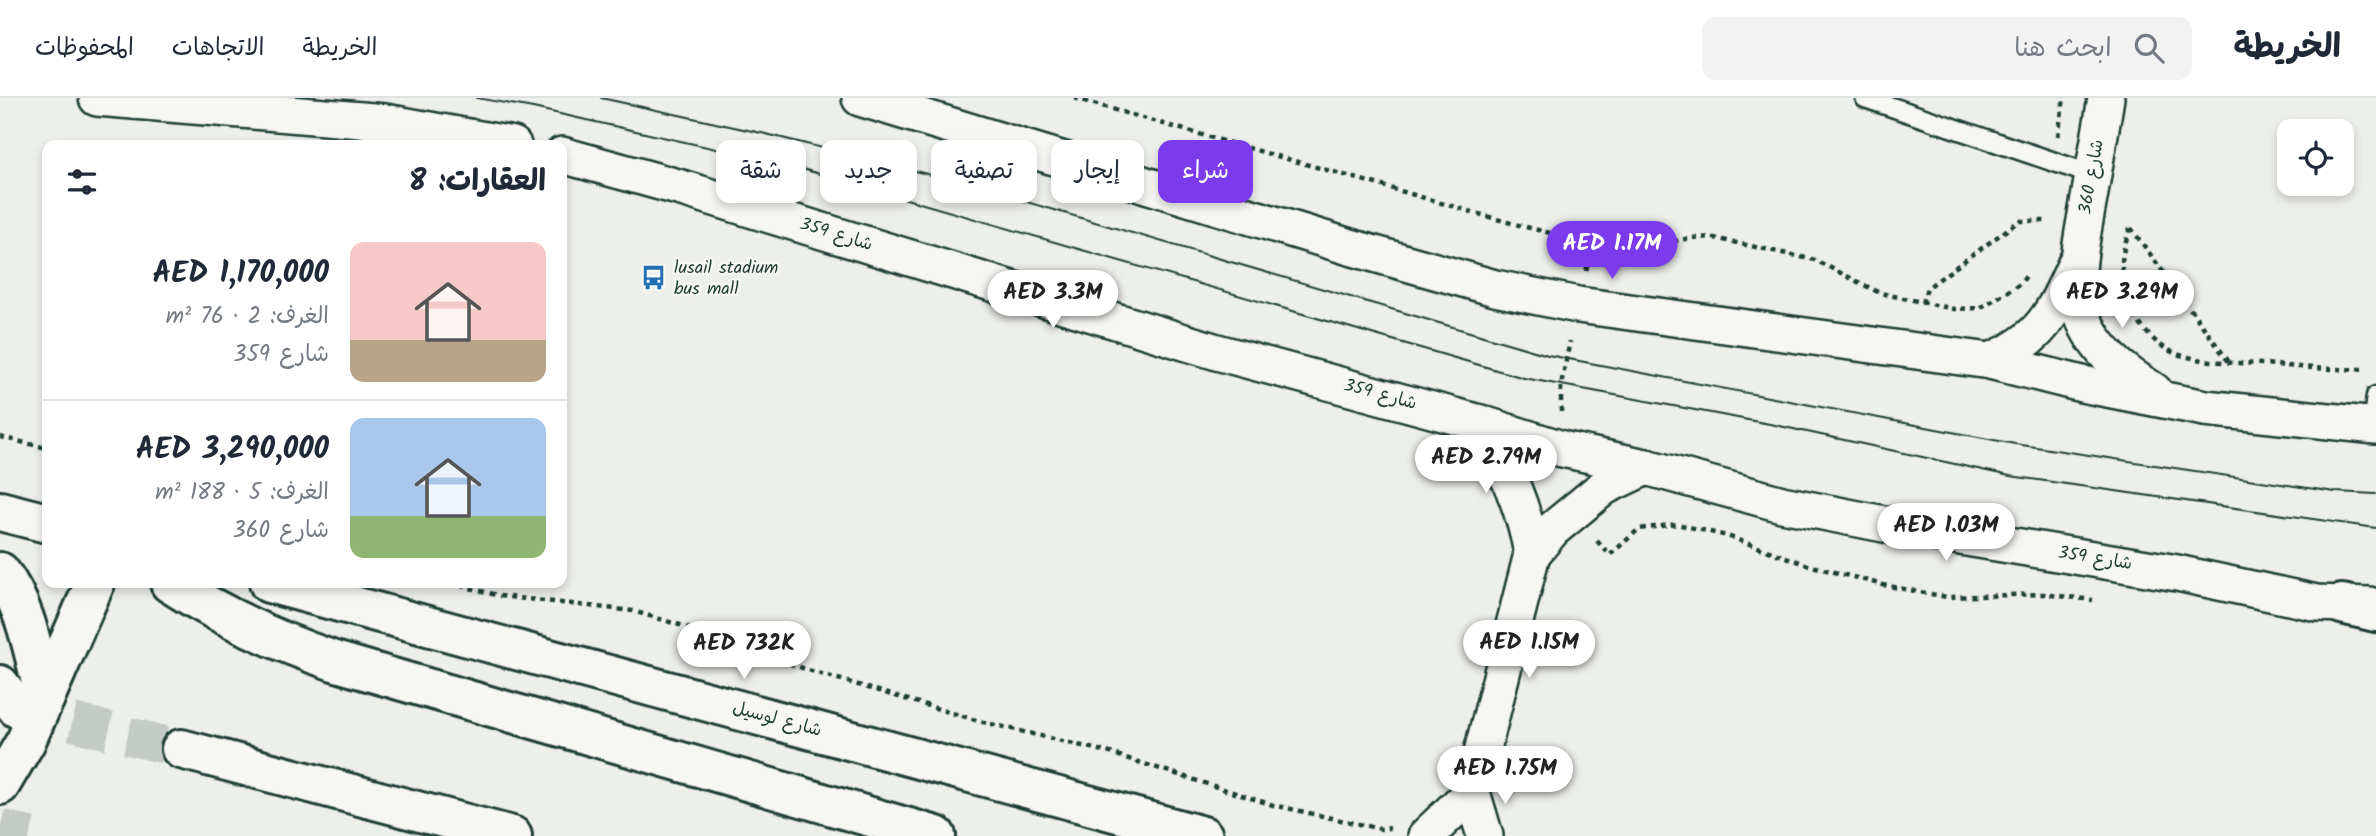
<!DOCTYPE html>
<html lang="ar">
<head>
<meta charset="utf-8">
<style>
  body { margin:0; font-family:Kalam,"Playpen Sans Arabic",sans-serif; background:#f2f2f3; color:#1f2937; direction:rtl; height:100vh; display:flex; flex-direction:column; font-size:26px; white-space:nowrap }
  * { box-sizing:border-box; margin:0 }
  p { font-size:23px; color:#747a83 }
  .icon { flex:none; width:38px; height:38px; fill:none; stroke:currentColor; stroke-width:2; stroke-linecap:round; stroke-linejoin:round }
  .map { position:relative; flex:1; overflow:hidden; direction:ltr }
  .side { position:absolute; left:42px; top:42px; width:525px; height:448px; display:flex; flex-direction:column; background:#fff; border-radius:14px; box-shadow:0 4px 10px #0003; direction:rtl }
  .side>* { flex:none }
  .banner { position:absolute; left:588px; top:42px; width:665px; height:63px; direction:rtl; display:flex; gap:14px }
  .tools { position:absolute; left:2277px; top:21px; display:grid; gap:14px }
  .tools a { display:grid; place-items:center; width:77px; height:77px; border-radius:14px; background:#fff; box-shadow:0 4px 10px #0003; font-size:35px }
  .price { position:absolute; translate:-50% -60px; padding:0 16px; border-radius:24px; background:#fff; color:#222; font-size:23px; line-height:46px; filter:drop-shadow(0 2px 4px #0008) }
  .price::after { content:''; position:absolute; left:50%; top:42px; width:21px; height:16px; margin-left:-10px; background:inherit; clip-path:polygon(0 0,100% 0,50% 100%) }
  .price.selected { background:#7c3aed; color:#fff }
  ul { padding:0; list-style:none }
  li { display:flex; align-items:center; gap:21px; height:175px; padding:0 21px }
  li+li { border-top:2px solid #e0e1e3 }
  li span { display:grid; place-items:center; flex:none; width:196px; height:140px; border-radius:14px; color:#555 }
  li>.icon { margin-inline-start:auto }
  span .icon { width:84px; height:84px; fill:#fffc; stroke-width:1 }
  li b { font-size:30px }
  h2 { display:flex; justify-content:space-between; align-items:center; height:84px; padding:0 21px; font-size:30px }
  .chip { padding:0 24px; border-radius:14px; background:#fff; box-shadow:0 4px 10px #0003; font-size:24px; line-height:63px }
  .chip.selected { background:#7c3aed; color:#fff }
  header { display:flex; align-items:center; gap:42px; box-sizing:border-box; height:98px; padding:0 35px; background:#fff; border-bottom:2px solid #e0e1e3 }
  header strong { font-size:33px }
  nav { display:flex; gap:38px; margin-inline-start:auto; font-size:24px }
  .search { width:490px; height:63px; background:#f2f2f3; display:flex; align-items:center; gap:18px; box-sizing:border-box; padding:0 24px; border-radius:14px; color:#747a83; font-size:26px }
  .map>svg:first-child { display:block }
  .lines { fill:none; stroke-linecap:round; stroke-linejoin:round }
  .highway-tunnel { stroke:#c4cbc6; stroke-width:38; stroke-dasharray:38 19; stroke-linecap:butt }
  .lane-casing { stroke:#1f3d34; stroke-width:23 }
  .street-casing { stroke:#1f3d34; stroke-width:40 }
  .secondary-casing { stroke:#1f3d34; stroke-width:44 }
  .highway-casing { stroke:#1f3d34; stroke-width:44 }
  .path { stroke:#1f3d34; stroke-width:4.5; stroke-dasharray:5 5; stroke-linecap:butt }
  .lane { stroke:#f6f6f2; stroke-width:18 }
  .street { stroke:#f6f6f2; stroke-width:35 }
  .secondary { stroke:#f6f6f2; stroke-width:38 }
  .highway { stroke:#f6f6f2; stroke-width:38 }
  .tram { stroke:#1f3d34; stroke-width:2 }
  .labels { text-anchor:middle; dominant-baseline:central; stroke-width:5; stroke-linejoin:round; paint-order:stroke }
  .street-label { font-size:18px; fill:#1f3d34; stroke:#f6f6f2 }
  .poi-label { font-size:18px; fill:#1f3d34; stroke:#f6f6f2; text-anchor:start }
</style>
</head>
<body>
<header>
<strong>الخريطة</strong>
<div class="search"><svg class="icon" aria-label="search" viewBox="0 0 24 24"><circle cx="10" cy="10" r="6"/><path d="M15 15l6 6"/></svg>ابحث هنا</div>
<nav><a>الخريطة</a><a>الاتجاهات</a><a>المحفوظات</a></nav>
</header>
<div class="map">
<svg width="2376" height="738" viewBox="0 0 2376 738">
  <rect width="100%" height="100%" fill="#edefea"/>
  <filter id="ink" filterUnits="userSpaceOnUse"><feTurbulence type="fractalNoise" baseFrequency=".0143" numOctaves="2"/><feDisplacementMap in="SourceGraphic" scale="14" xChannelSelector="R" yChannelSelector="G"/><feConvolveMatrix kernelMatrix="1 2 1 2 8 2 1 2 1" color-interpolation-filters="sRGB"/></filter>
  <g filter="url(#ink)">
    <g class="lines">
      <g class="highway-tunnel">
        <polyline points="17,610 181,651"/>
        <polyline points="0,730 30,738"/>
      </g>
      <defs>
        <g id="lane">
          <polyline points="1865,0 2093,77"/>
          <polyline points="2372,328 2376,298"/>
        </g>
        <g id="street">
          <polyline points="97,0 385,24 513,47"/>
          <polyline points="860,0 1350,149 1495,190 1578,207 1990,263 2082,286 2205,310 2376,328"/>
          <path d="M 2106,0 C 2101,32 2095,63 2090,95 C 2084,130 2071,183 2082,217 C 2095,253 2123,274 2154,293"/>
          <polyline points="562,57 685,91 1217,254 1480,325 1562,351 1646,369 1782,406 1894,428 2177,475 2317,505 2369,507"/>
          <path d="M 1990,263 C 2042,242 2054,214 2076,165"/>
          <path d="M 1480,325 C 1505,367 1524,408 1532,456 L 1472,694 L 1485,738"/>
          <polyline points="1532,456 1553,431 1604,389 1646,369"/>
          <polyline points="1426,738 1472,694"/>
        </g>
        <g id="secondary">
          <polyline points="0,413 47,425"/>
          <polyline points="269,485 1203,738"/>
          <polyline points="2342,506 2376,514"/>
        </g>
        <g id="highway">
          <path d="M 0,474 C 27,508 34,559 45,600"/>
          <path d="M 170,485 C 222,519 276,543 334,563 L 936,738"/>
          <polyline points="0,587 17,610"/>
          <polyline points="181,651 512,738"/>
          <polyline points="0,687 26,643 95,485"/>
        </g>
      </defs>
      <use href="#lane" class="lane-casing"/>
      <use href="#street" class="street-casing"/>
      <use href="#secondary" class="secondary-casing"/>
      <use href="#highway" class="highway-casing"/>
      <g class="path">
        <path d="M 1074,0 C 1179,31 1285,60 1390,90 C 1464,111 1545,138 1621,149 C 1653,153 1683,136 1714,140 L 1815,162 L 1880,195 L 1954,211 L 1980,210 L 2020,186 L 2026,178"/>
        <polyline points="2058,38 2064,0"/>
        <path d="M 2130,130 C 2126,143 2121,157 2122,172 C 2123,208 2147,249 2184,258 C 2210,265 2238,265 2265,266 C 2297,269 2329,272 2362,271"/>
        <polyline points="2131,130 2229,264"/>
        <polyline points="1586,173 1594,143"/>
        <polyline points="1922,205 1927,190 2019,123 2045,123"/>
        <polyline points="1561,314 1561,287 1570,243"/>
        <polyline points="0,339 47,350"/>
        <polyline points="1597,443 1610,457 1639,431 1677,426 1727,438 1808,467 1883,487 1947,499 2043,496 2093,502"/>
        <polyline points="451,485 500,498 633,513 680,527 808,572 979,623 1107,654 1273,707 1381,731 1390,730"/>
      </g>
      <use href="#lane" class="lane"/>
      <use href="#street" class="street"/>
      <use href="#secondary" class="secondary"/>
      <use href="#highway" class="highway"/>
      <g class="tram">
        <polyline points="477,0 533,10 792,68 1524,280 1775,327 2010,378 2376,430"/>
        <polyline points="601,0 766,36 955,83 1548,257 2015,346 2335,394 2376,396"/>
      </g>
    </g>
  </g>
  <defs>
    <symbol id="bus-bare" viewBox="-9 -9 18 18"><path d="M-5-6H5V4H4V6H2V4H-2V6H-4V4H-5ZM-3.5-4V0h7V-4ZM-3.5 1.2v1.5H-2V1.2ZM2 1.2v1.5H3.5V1.2Z" fill="#1f6fb2" stroke="#f6f6f2" stroke-width="2.5" paint-order="stroke"/></symbol>
  </defs>
  <g fill-rule="evenodd">
    <use href="#bus-bare" x="636" y="162" width="35" height="35"/>
  </g>
  <g class="labels">
    <g class="street-label">
      <text transform="translate(2092 79) rotate(-80)">شارع 360</text>
      <text transform="translate(836 137) rotate(17)">شارع 359</text>
      <text transform="translate(1380 297) rotate(15)">شارع 359</text>
      <text transform="translate(2095 461) rotate(9)">شارع 359</text>
      <text transform="translate(777 622) rotate(15)">شارع لوسيل</text>
    </g>
    <g class="poi-label">
      <text x="674" y="170">lusail stadium<tspan x="674" dy="21">bus mall</tspan></text>
    </g>
  </g>
</svg>
<div class="tools">
<a><svg class="icon" aria-label="locate" viewBox="0 0 24 24"><circle cx="12" cy="12" r="6"/><path d="M12 2v4M12 18v4M2 12h4M18 12h4"/></svg></a>
</div>
<b class="price selected" style="left:1612px;top:183px">AED 1.17M</b>
<b class="price" style="left:1053px;top:232px">AED 3.3M</b>
<b class="price" style="left:2122px;top:232px">AED 3.29M</b>
<b class="price" style="left:1486px;top:397px">AED 2.79M</b>
<b class="price" style="left:1946px;top:465px">AED 1.03M</b>
<b class="price" style="left:1529px;top:582px">AED 1.15M</b>
<b class="price" style="left:744px;top:583px">AED 732K</b>
<b class="price" style="left:1505px;top:708px">AED 1.75M</b>
<div class="banner">
<a class="chip selected">شراء</a>
<a class="chip">إيجار</a>
<a class="chip">تصفية</a>
<a class="chip">جديد</a>
<a class="chip">شقة</a>
</div>
<section class="side">
<h2>العقارات: 8<svg class="icon" aria-label="filters" viewBox="0 0 24 24"><path d="M4 7h16M4 17h16"/><circle cx="9" cy="7" r="2"/><circle cx="15" cy="17" r="2"/></svg></h2>
<ul>
<li><span style="background:linear-gradient(#f6c9c9 70%,#b9a48a 0)"><svg class="icon" aria-label="home" viewBox="0 0 24 24"><path d="M3 11l9-7 9 7M6 9v11h12V9"/></svg></span><div><b>AED 1,170,000</b><p>الغرف: 2 · 76 m²</p><p>شارع 359</p></div></li>
<li><span style="background:linear-gradient(#a9c7e8 70%,#8fb573 0)"><svg class="icon" aria-label="home" viewBox="0 0 24 24"><path d="M3 11l9-7 9 7M6 9v11h12V9"/></svg></span><div><b>AED 3,290,000</b><p>الغرف: 5 · 188 m²</p><p>شارع 360</p></div></li>
</ul>
</section>
</div>
</body>
</html>
